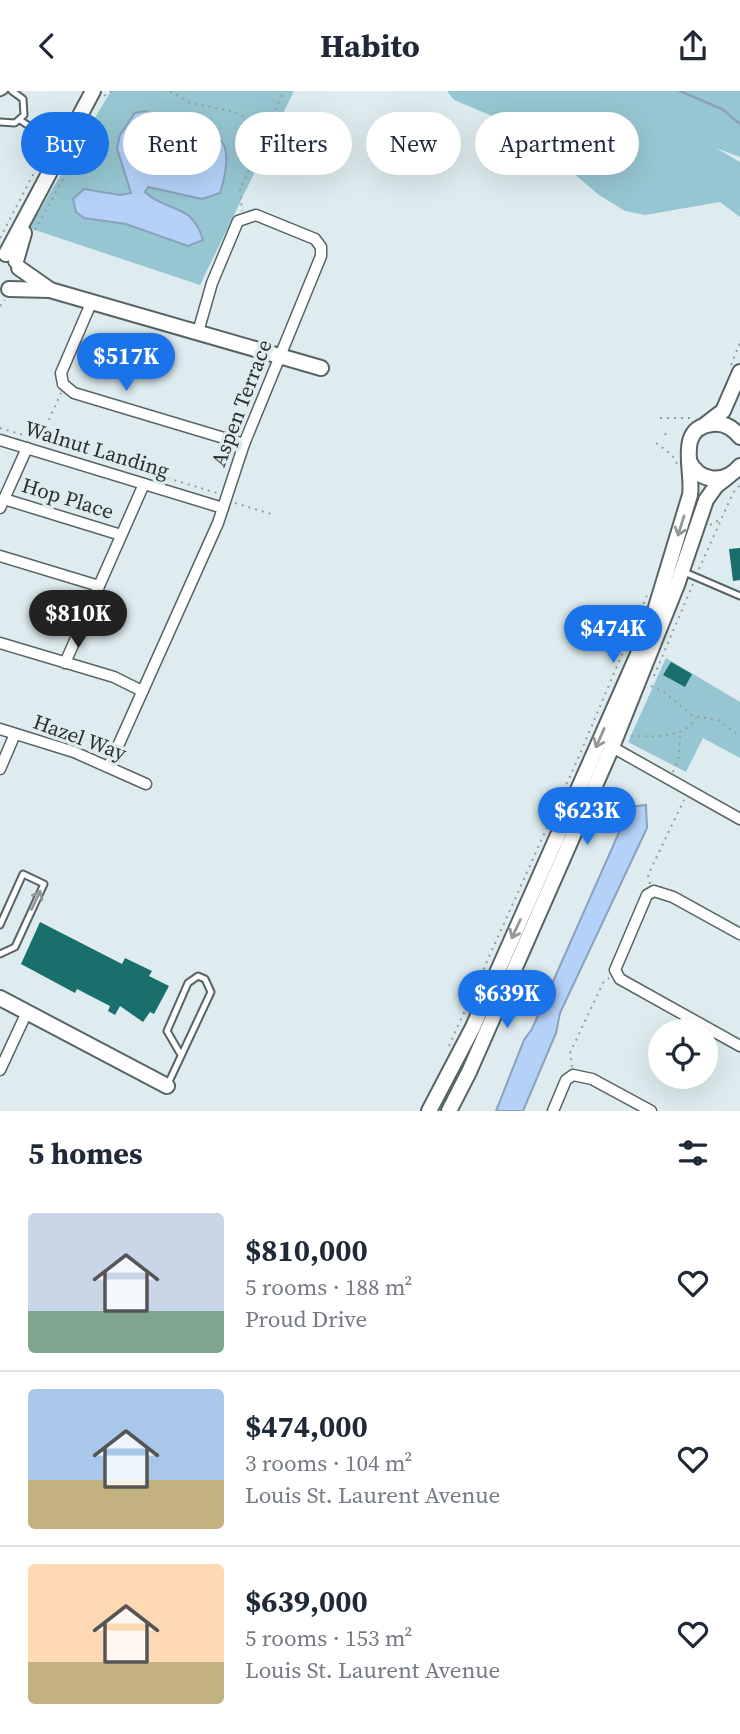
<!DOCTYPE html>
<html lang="en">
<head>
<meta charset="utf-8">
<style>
  body { margin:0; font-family:"Source Serif 4",serif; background:#f6f6f7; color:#1f2937; height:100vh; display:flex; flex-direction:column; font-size:26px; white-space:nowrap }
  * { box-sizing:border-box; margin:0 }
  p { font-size:23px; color:#747a83 }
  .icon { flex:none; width:38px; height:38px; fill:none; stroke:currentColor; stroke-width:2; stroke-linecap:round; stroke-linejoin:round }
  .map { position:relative; height:1020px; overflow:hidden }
  .drawer { display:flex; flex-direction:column; background:#fff; flex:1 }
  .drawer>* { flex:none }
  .hud { position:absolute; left:21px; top:21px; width:698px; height:63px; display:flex; gap:14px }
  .controls { position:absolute; left:648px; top:928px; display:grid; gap:14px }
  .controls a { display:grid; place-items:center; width:70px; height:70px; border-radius:50%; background:#fff; box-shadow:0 7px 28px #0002; font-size:35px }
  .price { position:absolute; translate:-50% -60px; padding:0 16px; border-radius:24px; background:#1a73e8; color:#fff; font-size:23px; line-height:46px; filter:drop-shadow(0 2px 4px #0008) }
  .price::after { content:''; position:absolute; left:50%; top:42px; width:21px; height:16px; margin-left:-10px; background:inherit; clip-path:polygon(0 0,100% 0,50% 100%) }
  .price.on { background:#222; color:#fff }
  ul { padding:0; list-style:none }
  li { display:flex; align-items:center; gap:21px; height:175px; padding:0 28px }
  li+li { border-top:2px solid #e0e1e3 }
  li span { display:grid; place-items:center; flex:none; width:196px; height:140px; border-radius:7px; color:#555 }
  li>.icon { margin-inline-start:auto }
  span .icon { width:84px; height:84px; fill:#fffc; stroke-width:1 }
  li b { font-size:30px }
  h2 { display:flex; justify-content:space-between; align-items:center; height:84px; padding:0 28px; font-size:30px }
  .pill { padding:0 24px; border-radius:32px; background:#fff; box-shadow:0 7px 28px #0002; font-size:24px; line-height:63px }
  .pill.on { background:#1a73e8; color:#fff }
  header { display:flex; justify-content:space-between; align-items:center; height:91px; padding:0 28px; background:#fff; font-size:32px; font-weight:700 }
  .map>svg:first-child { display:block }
  .green { fill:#96c6d1 }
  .water { fill:#b4d1f8; stroke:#8ba1bc; stroke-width:2 }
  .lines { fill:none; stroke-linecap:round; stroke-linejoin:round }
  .stream { stroke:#8ba1bc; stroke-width:2.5 }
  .building { fill:#186f6c }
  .lane-casing { stroke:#576466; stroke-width:9 }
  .street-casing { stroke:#576466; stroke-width:13 }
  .secondary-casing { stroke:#576466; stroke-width:18 }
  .path { stroke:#949ea0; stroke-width:2; stroke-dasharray:2 5; stroke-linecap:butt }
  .lane { stroke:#fff; stroke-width:5 }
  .street { stroke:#fff; stroke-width:10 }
  .secondary { stroke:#fff; stroke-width:14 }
  .oneway { stroke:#949898 }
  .labels { text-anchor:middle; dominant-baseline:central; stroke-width:7; stroke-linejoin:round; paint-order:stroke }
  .street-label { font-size:21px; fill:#2a3031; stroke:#deecef }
</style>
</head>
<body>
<header><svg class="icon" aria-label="back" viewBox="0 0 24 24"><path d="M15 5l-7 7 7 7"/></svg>Habito<svg class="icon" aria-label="share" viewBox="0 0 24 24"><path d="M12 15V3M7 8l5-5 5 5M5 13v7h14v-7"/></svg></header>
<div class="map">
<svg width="740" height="1020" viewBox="0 0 740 1020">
  <rect width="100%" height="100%" fill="#deecef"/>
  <g class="green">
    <polygon points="111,0 294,0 200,194 29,137"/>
    <polygon points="447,0 740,0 740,66 716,57 740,71 740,126 720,111 645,124 625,120 599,104 554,66 533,42 454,9"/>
    <polygon points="666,567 740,611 740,667 703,647 686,681 628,651"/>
  </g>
  <g class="water">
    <path d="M 146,20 L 153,24 L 171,51 C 223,32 236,50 220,102 L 202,108 L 148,96 L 145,101 C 167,122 192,111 203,149 L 188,155 L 126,133 L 84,127 L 76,121 L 73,108 L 84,98 L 120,104 L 131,102 L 117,57 L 120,44 L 135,22 Z"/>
    <polygon points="646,714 647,737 560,922 556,942 523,1020 496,1020 524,949 532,938 621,737 619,731 630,716"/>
  </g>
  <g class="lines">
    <polyline class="stream" points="680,0 722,18 740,33"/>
  </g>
  <g class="building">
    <polygon points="740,457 740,489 733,490 729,458"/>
    <polygon points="671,571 692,583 685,596 663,584"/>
    <polygon points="40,831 122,873 125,867 152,880 149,885 169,895 154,923 150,921 143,931 120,915 115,924 108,920 110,915 77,898 75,902 21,873"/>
  </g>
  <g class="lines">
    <defs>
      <g id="lane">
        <polyline points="0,2 4,0"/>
        <polyline points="20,29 61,56"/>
        <polyline points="0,31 15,32 24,24 23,8 12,0"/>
        <polyline points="682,480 740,505"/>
        <polyline points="0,834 23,783 44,793 15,856 0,863"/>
        <polyline points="167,995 211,901 205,888 198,885 188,892 167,940 181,964"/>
      </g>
      <g id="street">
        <polyline points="92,210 61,282 63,293 74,302 244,353"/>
        <polyline points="0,349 223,417"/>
        <polyline points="4,408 121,444"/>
        <polyline points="0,417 27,357"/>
        <polyline points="0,465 99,495"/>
        <polyline points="0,552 114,586 142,600"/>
        <polyline points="65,572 144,393"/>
        <polyline points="0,638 74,661 146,693"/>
        <polyline points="612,656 740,728"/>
        <polyline points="109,675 218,432 244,353 321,165 321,156 315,148 256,124 238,130 212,192 198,241"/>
        <polyline points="0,678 15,643"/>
        <polyline points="740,843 673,806 654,800 647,804 615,879 620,888 740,955"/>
        <polyline points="0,979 27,921"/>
        <polyline points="553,1020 566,989 573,984 592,988 651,1020"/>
      </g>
      <g id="secondary">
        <polyline points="6,163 93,0"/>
        <polyline points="16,170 24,142"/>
        <polyline points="19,177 49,198"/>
        <polyline points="9,198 50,199 321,277"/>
        <polyline points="706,333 723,320 740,281"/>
        <path d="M 689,370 C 700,392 725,393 740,375"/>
        <polyline points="0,907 167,995"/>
        <path d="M 429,1020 L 473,936 L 650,536 L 690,404 C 694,380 675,337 712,333 C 724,331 733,337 740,346"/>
        <polyline points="449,1020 469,981 612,656 677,494 706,409 716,395 730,384"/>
      </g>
    </defs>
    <use href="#lane" class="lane-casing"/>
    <use href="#street" class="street-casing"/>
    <use href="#secondary" class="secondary-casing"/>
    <g class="path">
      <polyline points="170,0 190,12 232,20 261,34 263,50 240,98 242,120"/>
      <polyline points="104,5 112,0"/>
      <polyline points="53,43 61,29"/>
      <polyline points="263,44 284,0"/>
      <polyline points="35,139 88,43"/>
      <polyline points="0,147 48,55"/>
      <polyline points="0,215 5,209"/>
      <polyline points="731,274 740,252"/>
      <polyline points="660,327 693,327"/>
      <polyline points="0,337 217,402"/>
      <polyline points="665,344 666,342"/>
      <polyline points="40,348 61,302"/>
      <polyline points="656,352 672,364 677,373"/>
      <polyline points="235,412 271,423"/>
      <polyline points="710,434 721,428"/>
      <polyline points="699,478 733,402 740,394"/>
      <polyline points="654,585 693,493"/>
      <polyline points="651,595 665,602 693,625 718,629 740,645"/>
      <path d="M 631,645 C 654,645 682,649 696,627"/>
      <polyline points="673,681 679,666 680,643"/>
      <polyline points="650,793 648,784 684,709"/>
      <polyline points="449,955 576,672 648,502"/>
      <polyline points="572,976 570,962 603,892 609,887"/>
    </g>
    <use href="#lane" class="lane"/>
    <use href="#street" class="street"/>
    <use href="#secondary" class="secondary"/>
  </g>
  <defs><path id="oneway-shaft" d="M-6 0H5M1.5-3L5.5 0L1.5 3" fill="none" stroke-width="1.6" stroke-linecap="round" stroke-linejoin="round" transform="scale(1.75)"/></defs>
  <g class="oneway">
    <use href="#oneway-shaft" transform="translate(681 435) rotate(107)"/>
    <use href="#oneway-shaft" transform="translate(600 647) rotate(114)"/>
    <use href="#oneway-shaft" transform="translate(36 809) rotate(-65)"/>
    <use href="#oneway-shaft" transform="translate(516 838) rotate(115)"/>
  </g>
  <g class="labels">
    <g class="street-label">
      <text transform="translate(241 312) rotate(-69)">Aspen Terrace</text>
      <text transform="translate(97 358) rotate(17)">Walnut Landing</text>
      <text transform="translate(68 407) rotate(17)">Hop Place</text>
      <text transform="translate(80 646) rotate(20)">Hazel Way</text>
    </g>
  </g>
</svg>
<div class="controls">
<a><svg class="icon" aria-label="locate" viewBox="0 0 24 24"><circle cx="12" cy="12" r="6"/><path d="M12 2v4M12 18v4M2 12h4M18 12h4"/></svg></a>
</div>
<b class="price" style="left:126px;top:302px">$517K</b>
<b class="price on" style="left:78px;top:559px">$810K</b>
<b class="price" style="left:613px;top:574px">$474K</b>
<b class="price" style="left:587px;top:756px">$623K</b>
<b class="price" style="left:507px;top:939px">$639K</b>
<div class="hud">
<a class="pill on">Buy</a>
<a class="pill">Rent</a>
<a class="pill">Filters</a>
<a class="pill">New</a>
<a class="pill">Apartment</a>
</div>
</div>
<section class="drawer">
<h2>5 homes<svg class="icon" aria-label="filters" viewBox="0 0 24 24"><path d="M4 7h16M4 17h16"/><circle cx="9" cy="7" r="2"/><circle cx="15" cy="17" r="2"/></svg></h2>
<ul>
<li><span style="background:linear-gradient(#c9d6e8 70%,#7fa58c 0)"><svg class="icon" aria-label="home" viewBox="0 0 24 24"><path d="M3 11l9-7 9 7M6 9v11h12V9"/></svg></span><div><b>$810,000</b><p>5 rooms · 188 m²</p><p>Proud Drive</p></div><svg class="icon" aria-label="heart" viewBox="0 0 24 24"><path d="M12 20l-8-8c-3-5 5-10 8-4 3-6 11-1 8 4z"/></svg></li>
<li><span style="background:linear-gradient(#a9c7e8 65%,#c2b280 0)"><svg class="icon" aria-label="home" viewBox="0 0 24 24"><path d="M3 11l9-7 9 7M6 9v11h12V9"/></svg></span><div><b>$474,000</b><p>3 rooms · 104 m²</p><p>Louis St. Laurent Avenue</p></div><svg class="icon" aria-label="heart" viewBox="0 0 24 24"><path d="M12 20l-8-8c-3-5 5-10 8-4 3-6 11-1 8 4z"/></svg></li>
<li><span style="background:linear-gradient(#ffd9b3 70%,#c2b280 0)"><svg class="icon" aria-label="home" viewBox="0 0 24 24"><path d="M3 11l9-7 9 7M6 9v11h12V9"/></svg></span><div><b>$639,000</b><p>5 rooms · 153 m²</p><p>Louis St. Laurent Avenue</p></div><svg class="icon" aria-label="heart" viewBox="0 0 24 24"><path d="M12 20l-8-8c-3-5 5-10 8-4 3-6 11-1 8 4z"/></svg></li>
</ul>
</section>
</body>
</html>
